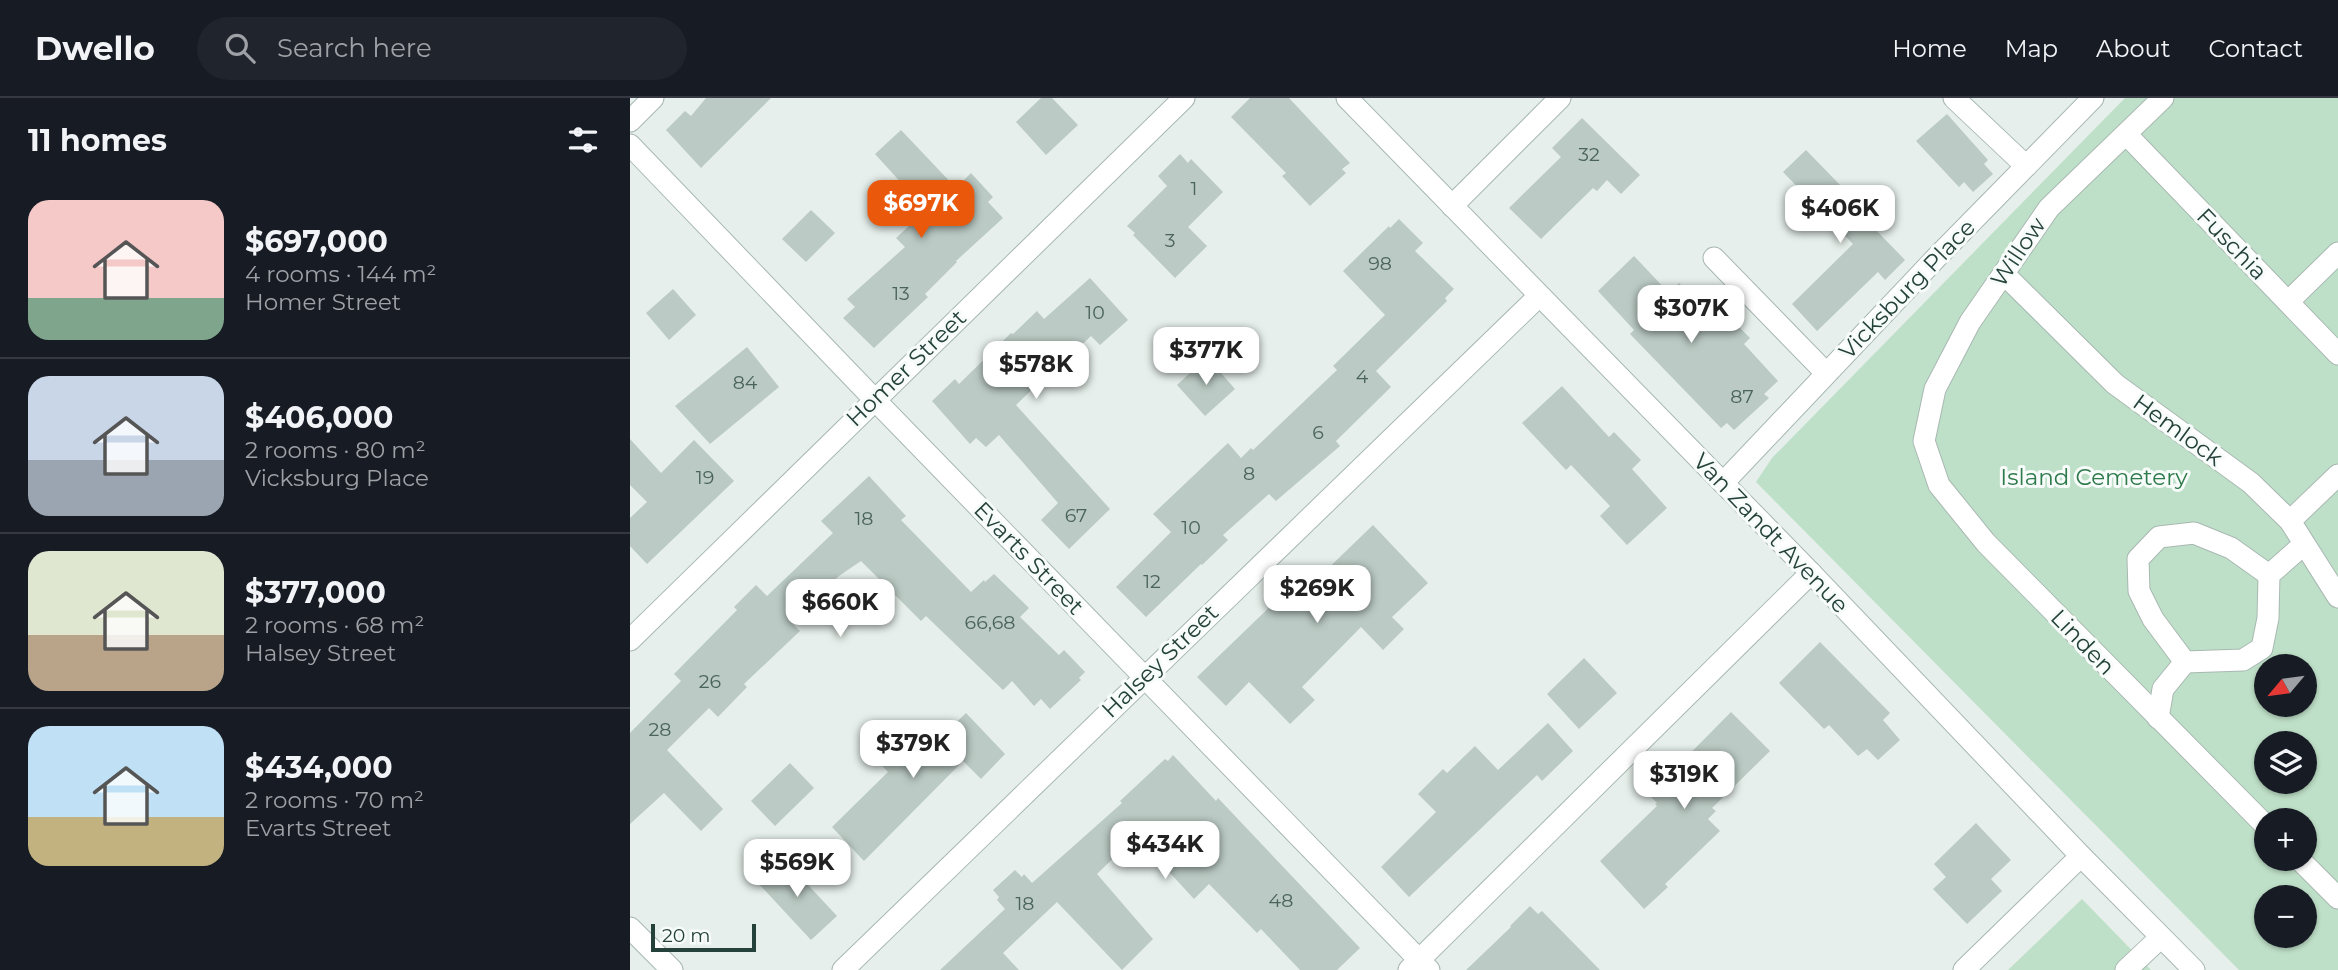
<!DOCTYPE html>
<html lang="en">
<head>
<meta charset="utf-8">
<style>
  body { margin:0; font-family:Montserrat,sans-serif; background:#20242c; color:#f1f3f6; height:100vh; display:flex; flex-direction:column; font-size:26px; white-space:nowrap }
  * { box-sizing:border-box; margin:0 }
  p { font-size:23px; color:#9ea1a6 }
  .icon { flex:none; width:38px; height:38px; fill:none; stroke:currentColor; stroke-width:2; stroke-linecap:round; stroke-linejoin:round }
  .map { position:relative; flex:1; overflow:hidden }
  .details { display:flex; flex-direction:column; background:#171b24; width:630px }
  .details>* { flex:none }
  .needle { width:46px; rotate:241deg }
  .tools { position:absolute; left:1624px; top:556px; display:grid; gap:14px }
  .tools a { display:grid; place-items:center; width:63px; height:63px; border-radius:50%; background:#171b24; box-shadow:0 2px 5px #0004; font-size:35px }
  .scale { position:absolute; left:21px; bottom:18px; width:105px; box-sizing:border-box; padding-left:7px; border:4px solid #24423a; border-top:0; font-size:19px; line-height:24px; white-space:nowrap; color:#24423a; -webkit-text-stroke:5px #f7fbf9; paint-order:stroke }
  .price { position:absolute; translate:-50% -60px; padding:0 16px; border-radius:14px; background:#fff; color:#222; font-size:23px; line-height:46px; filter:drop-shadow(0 2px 4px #0008) }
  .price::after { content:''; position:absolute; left:50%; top:42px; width:21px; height:16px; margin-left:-10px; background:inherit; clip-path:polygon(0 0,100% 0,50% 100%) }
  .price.on { background:#ea580c; color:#fff }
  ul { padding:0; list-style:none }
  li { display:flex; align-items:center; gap:21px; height:175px; padding:0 28px }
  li+li { border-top:2px solid #363941 }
  li span { display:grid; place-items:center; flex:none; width:196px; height:140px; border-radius:21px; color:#555 }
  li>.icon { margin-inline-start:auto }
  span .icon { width:84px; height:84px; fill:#fffc; stroke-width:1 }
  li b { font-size:30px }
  h2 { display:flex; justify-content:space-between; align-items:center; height:84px; padding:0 28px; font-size:30px }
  header { display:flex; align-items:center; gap:42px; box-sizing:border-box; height:98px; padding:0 35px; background:#171b24; border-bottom:2px solid #363941 }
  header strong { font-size:33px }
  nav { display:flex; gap:38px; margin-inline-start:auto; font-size:24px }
  .search { width:490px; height:63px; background:#20242c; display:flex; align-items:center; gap:18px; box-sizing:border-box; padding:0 24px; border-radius:38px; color:#9ea1a6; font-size:26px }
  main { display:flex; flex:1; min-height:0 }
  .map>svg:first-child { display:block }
  .green { fill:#bfe0c8; fill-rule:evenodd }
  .building { fill:#bbcac4 }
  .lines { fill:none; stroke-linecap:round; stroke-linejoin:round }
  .minor-casing { stroke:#a8b8b2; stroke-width:23 }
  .minor { stroke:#fff; stroke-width:21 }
  .labels { text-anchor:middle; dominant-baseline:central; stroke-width:6; stroke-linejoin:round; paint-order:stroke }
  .number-label { font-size:19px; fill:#4a645c }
  .street-label { font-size:23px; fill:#24423a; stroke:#f7fbf9 }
  .park-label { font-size:23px; fill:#2d7a4b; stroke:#f7fbf9 }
</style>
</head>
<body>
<header>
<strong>Dwello</strong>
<div class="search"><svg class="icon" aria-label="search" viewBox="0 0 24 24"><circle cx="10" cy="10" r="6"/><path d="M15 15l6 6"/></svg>Search here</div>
<nav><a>Home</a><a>Map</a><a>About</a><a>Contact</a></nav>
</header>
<main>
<section class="details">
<h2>11 homes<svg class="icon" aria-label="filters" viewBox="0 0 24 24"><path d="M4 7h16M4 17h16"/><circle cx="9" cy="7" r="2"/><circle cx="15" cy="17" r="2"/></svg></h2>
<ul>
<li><span style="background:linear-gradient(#f6c9c9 70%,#7fa58c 0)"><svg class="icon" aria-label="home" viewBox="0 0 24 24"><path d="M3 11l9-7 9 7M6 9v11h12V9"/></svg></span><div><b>$697,000</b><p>4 rooms · 144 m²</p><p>Homer Street</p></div></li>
<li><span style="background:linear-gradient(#c9d6e8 60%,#9aa5b1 0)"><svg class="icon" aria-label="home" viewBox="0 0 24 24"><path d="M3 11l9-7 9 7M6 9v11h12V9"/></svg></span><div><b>$406,000</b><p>2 rooms · 80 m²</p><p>Vicksburg Place</p></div></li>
<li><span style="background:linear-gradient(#dfe7d0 60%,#b9a48a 0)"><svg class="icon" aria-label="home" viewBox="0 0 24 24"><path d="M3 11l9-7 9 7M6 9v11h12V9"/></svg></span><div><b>$377,000</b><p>2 rooms · 68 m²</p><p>Halsey Street</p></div></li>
<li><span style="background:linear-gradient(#bfe0f5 65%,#c2b280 0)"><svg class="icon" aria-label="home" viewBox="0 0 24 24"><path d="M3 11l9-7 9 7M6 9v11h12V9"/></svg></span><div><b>$434,000</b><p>2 rooms · 70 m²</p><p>Evarts Street</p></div></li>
</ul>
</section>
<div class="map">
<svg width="1708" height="872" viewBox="0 0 1708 872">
  <rect width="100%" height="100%" fill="#e6efeb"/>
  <g class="green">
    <path d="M 1495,0 L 1708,0 L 1708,872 L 1609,872 L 1126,384 L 1142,360 ZM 1636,569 L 1675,569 L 1675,607 L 1636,607 ZM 1636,646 L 1675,646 L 1675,684 L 1636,684 ZM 1636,723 L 1675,723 L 1675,761 L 1636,761 ZM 1636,800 L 1675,800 L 1675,838 L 1636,838 Z"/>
    <polygon points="1452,801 1521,872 1378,872"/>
  </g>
  <g class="building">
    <polygon points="76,0 141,0 71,70 36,32 55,13 61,18"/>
    <polygon points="411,0 422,0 448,27 416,57 386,24"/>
    <polygon points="620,0 659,0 720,65 712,71 716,75 680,108 652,78 656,75 601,19"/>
    <polygon points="1317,16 1358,62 1354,66 1363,76 1343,94 1334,84 1329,89 1286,43"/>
    <polygon points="952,20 1010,77 991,96 977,82 967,93 963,90 911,141 879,110 931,59 922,50"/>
    <polygon points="271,32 326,90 341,75 363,99 358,104 373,120 326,163 327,164 295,196 298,199 244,250 213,220 225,209 217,201 275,149 266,140 296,112 245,56"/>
    <polygon points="1176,52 1213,90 1209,94 1275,162 1255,182 1248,174 1187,233 1162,206 1223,146 1153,74"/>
    <polygon points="550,56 558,65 561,61 593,94 558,129 577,148 545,180 503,137 505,135 497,128 537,88 528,78"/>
    <polygon points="181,112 205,135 176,164 152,141"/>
    <polygon points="769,121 793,145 785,153 824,191 815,200 817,203 746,273 761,289 706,343 710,348 646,403 639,396 593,437 598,442 572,467 571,466 516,519 486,489 541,434 523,416 598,345 611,360 621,350 623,352 707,272 703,268 755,217 713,173 759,128 760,130"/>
    <polygon points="1004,158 1039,195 1049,185 1089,227 1098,218 1120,240 1114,246 1148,283 1134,296 1139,300 1104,332 1097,325 1091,330 1000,236 1004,232 968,193"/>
    <polygon points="460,180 498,222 470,247 461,238 429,269 427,267 386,307 480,411 439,451 411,422 428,405 369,337 356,349 346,340 340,346 302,303 325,281 329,286 381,235 383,236 407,213 414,221"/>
    <polygon points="43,191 66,217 39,242 16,215"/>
    <polygon points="117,249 149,289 80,346 45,308"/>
    <polygon points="577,259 605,291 575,318 547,287"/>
    <polygon points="932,288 979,339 984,334 1011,362 1002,371 1037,410 997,447 970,418 980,408 941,367 936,372 892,325"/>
    <polygon points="0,341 31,375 64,342 104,383 17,466 0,448 0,420 17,404 0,387"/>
    <polygon points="239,378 276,418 271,422 341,494 354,482 355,484 364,476 399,510 390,519 429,557 434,552 455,574 449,580 451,582 420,611 411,601 404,608 382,583 373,592 296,518 291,523 231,463 209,478 161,524 170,533 114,586 117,589 88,619 79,610 37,652 93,711 71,733 34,695 0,726 0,635 51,583 44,576 107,512 104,509 126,487 137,498 203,435 191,423"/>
    <polygon points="743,427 798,485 762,519 774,531 753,552 731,529 672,589 685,602 660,626 619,584 596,608 567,579 676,474 685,483"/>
    <polygon points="1190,544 1260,615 1253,622 1270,642 1248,662 1237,651 1228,658 1199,627 1194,631 1149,585"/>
    <polygon points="954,560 987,595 949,631 917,596"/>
    <polygon points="1101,614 1140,653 1082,710 1086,713 1078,721 1090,733 1035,786 1038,789 1014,811 970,763 1027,708 1025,706 1027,705 1019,697"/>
    <polygon points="336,615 375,656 351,681 333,663 234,763 202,729 258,674 243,658 275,627 299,651"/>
    <polygon points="918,625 943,653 912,683 907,677 779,799 751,769 806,714 788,696 813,671 817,675 845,648 868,672"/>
    <polygon points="543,657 586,703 588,700 730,850 707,872 670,872 631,831 627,835 579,786 564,801 506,738 467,776 523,841 492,872 427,804 373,855 389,872 310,872 375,811 367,802 369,799 363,792 385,772 392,779 394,776 402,785 492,705 490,703 535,661 538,663"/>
    <polygon points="160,665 184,690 145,728 121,703"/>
    <polygon points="1346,725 1381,762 1361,781 1372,793 1337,826 1303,791 1316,779 1304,766"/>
    <polygon points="152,759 207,818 181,842 127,784"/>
    <polygon points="900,808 908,816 912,813 970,872 836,872 881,829 880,828"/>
  </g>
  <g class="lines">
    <defs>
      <g id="minor">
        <polyline points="717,0 1181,475 1451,758 1564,872"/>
        <polyline points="1324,0 1396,68"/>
        <polyline points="1533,0 1419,110 1340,224 1305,291 1294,343 1309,387 1356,445 1636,728"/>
        <polyline points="0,23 23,0"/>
        <polyline points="1496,36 1708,256"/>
        <polyline points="0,47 244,301 799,872"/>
        <polyline points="822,108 930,0"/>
        <polyline points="1084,160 1196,275"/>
        <polyline points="1374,176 1485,286 1621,385 1660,423 1708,499"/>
        <polyline points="1658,204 1708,155"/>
        <polyline points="1093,385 1306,160 1463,0"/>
        <polyline points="1660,423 1708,377"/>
        <polyline points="0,542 554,0"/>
        <polyline points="1555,564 1523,521 1509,493 1508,461 1529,439 1564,435 1601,450 1639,477"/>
        <polyline points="1555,564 1613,562 1632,550 1638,520 1639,477 1673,447"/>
        <polyline points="1528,620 1533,591 1555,564"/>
        <polyline points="1669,761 1708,800"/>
        <polyline points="0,830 42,872"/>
        <polyline points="213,872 909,198"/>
        <polyline points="779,872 1181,475"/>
        <polyline points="1334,872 1451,758"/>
        <polyline points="1496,872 1531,839"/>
      </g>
    </defs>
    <use href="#minor" class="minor-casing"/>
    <use href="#minor" class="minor"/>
  </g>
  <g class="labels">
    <g class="number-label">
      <text x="959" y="56">32</text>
      <text x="564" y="90">1</text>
      <text x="540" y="142">3</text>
      <text x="750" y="165">98</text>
      <text x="271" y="195">13</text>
      <text x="465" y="214">10</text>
      <text x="732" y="278">4</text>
      <text x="115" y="284">84</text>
      <text x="1112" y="298">87</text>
      <text x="688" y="334">6</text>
      <text x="619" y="375">8</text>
      <text x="75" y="379">19</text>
      <text x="446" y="417">67</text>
      <text x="234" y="420">18</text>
      <text x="561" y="429">10</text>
      <text x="522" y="483">12</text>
      <text x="360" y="524">66,68</text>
      <text x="80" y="583">26</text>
      <text x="30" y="631">28</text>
      <text x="651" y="802">48</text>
      <text x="395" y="805">18</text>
    </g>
    <g class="street-label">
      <text transform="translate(1602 146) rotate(46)">Fuschia</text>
      <text transform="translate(1388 154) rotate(-56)">Willow</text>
      <text transform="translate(1277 191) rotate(-46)">Vicksburg Place</text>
      <text transform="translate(276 270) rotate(-44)">Homer Street</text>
      <text transform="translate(1548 332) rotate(36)">Hemlock</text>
      <text transform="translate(1141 435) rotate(46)">Van Zandt Avenue</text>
      <text transform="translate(399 460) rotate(46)">Evarts Street</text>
      <text transform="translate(1453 544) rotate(46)">Linden</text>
      <text transform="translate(530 563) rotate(-44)">Halsey Street</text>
    </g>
    <g class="park-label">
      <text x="1464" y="379">Island Cemetery</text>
    </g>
  </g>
</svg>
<div class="tools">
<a><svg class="needle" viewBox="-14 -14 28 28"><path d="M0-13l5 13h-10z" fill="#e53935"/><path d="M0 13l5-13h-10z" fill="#9ea1a6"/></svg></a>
<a><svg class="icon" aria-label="layers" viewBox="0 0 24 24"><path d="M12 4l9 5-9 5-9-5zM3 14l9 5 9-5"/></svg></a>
<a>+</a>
<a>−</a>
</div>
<div class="scale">20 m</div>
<b class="price on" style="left:291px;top:142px">$697K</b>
<b class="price" style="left:1210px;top:147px">$406K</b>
<b class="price" style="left:1061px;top:247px">$307K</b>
<b class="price" style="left:576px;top:289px">$377K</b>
<b class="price" style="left:406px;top:303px">$578K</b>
<b class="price" style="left:687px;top:527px">$269K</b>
<b class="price" style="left:210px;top:541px">$660K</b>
<b class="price" style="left:283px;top:682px">$379K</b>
<b class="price" style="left:1054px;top:713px">$319K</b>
<b class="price" style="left:535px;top:783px">$434K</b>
<b class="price" style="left:167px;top:801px">$569K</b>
</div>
</main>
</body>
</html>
